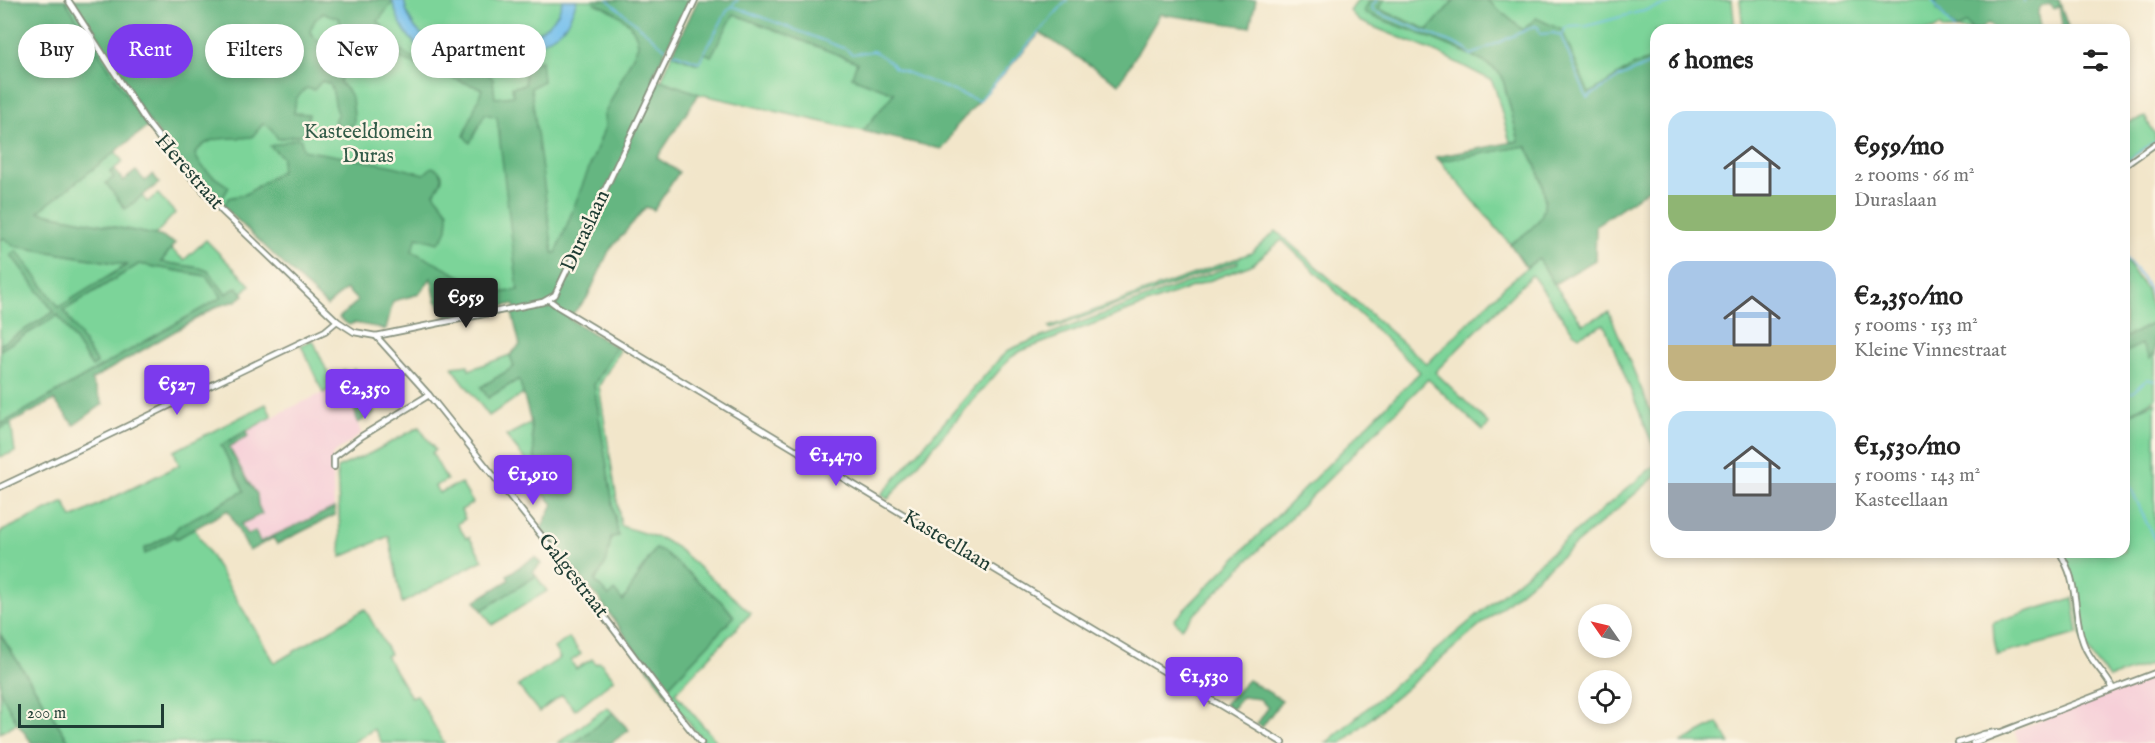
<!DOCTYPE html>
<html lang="en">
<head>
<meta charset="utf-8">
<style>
  body { margin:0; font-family:"IM FELL English",serif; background:#f6f6f6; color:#222; height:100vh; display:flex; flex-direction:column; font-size:22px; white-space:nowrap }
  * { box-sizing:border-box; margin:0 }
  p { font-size:20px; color:#767676 }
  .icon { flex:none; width:33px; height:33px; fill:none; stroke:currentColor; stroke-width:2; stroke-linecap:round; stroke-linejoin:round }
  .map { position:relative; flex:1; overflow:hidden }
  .drawer { position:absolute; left:1650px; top:24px; width:480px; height:534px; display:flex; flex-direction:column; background:#fff; border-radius:18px; box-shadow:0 3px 9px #0003 }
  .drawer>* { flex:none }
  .guide { position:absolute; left:18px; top:24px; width:570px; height:54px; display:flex; gap:12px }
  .needle { width:39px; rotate:304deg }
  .buttons { position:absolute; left:1578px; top:604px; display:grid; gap:12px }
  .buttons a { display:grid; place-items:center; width:54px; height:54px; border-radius:50%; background:#fff; box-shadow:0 3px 9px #0003; font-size:30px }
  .scale { position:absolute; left:18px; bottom:15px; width:146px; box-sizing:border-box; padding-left:6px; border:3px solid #1f3d34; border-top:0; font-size:16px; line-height:21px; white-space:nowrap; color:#1f3d34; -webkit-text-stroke:4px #fcf5e5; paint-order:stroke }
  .price { position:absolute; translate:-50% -51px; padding:0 14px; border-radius:6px; background:#7c3aed; color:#fff; font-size:20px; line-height:39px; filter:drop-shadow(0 2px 3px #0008) }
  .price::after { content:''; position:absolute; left:50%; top:36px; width:18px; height:14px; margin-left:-9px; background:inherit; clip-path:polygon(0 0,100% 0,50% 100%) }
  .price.on { background:#222; color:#fff }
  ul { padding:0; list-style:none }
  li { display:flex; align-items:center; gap:18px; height:150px; padding:0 18px }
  li span { display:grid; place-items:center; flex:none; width:168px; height:120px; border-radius:18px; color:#555 }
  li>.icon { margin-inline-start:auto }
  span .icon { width:72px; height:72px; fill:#fffc; stroke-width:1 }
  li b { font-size:26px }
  h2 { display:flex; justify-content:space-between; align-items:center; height:72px; padding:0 18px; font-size:26px }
  .chip { padding:0 21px; border-radius:27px; background:#fff; box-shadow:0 3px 9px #0003; font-size:21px; line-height:54px }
  .chip.on { background:#7c3aed; color:#fff }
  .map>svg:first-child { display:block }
  .built { fill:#f6cfd8 }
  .green { fill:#7cd499; stroke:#4e8866; stroke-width:1.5 }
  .forest { fill:#65b681; stroke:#427a5a; stroke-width:1.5 }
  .water { fill:#73bfed; stroke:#497e90; stroke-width:1.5 }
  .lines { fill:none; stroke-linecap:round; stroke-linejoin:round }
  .stream { stroke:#73bfed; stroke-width:1.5 }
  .minor-casing { stroke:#88927f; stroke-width:8 }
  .minor { stroke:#fff; stroke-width:4.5 }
  .labels { text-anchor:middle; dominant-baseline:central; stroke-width:5; stroke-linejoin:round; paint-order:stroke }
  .park-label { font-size:21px; fill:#325b48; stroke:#fcf5e5 }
  .street-label { font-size:21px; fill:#1f3d34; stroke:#fcf5e5 }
</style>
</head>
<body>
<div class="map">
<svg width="2155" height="743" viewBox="0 0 2155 743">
  <rect width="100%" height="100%" fill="#fcf5e5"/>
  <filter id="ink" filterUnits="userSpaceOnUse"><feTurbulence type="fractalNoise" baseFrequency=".0167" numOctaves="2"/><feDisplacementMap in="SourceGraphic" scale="12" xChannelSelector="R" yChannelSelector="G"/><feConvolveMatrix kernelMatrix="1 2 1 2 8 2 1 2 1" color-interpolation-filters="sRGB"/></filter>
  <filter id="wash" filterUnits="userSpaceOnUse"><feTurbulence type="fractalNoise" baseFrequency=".008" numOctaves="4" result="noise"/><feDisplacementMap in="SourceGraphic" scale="24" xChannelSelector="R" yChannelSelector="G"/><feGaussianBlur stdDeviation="1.35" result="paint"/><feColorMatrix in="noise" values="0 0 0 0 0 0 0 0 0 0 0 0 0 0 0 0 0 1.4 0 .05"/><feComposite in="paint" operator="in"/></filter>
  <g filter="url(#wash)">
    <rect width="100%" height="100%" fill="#f2e6ca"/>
    <g class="built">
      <polygon points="347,382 361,434 332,455 334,508 260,542 247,535 240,524 262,514 258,505 257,494 247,480 229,447 248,436 246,431 290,408"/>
      <polygon points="2155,676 2155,743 2019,743 2014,731"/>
    </g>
    <g class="green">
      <path d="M 0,0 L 689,0 L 553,291 L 463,314 L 432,275 L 419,294 L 393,301 L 384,330 C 370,321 350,324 340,317 L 358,301 L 346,289 L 327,306 L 201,182 L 153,123 L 115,151 L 123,162 L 110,172 L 114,177 L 125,209 L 142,196 L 147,202 L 158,194 L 175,213 L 155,235 L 37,212 L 94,168 Z"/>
      <path d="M 1358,0 L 1371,0 L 1364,10 L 1366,14 C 1393,24 1489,57 1502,76 L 1519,141 L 1510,142 L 1495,88 L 1491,80 L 1438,53 L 1359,21 L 1350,11 Z"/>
      <polygon points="1384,0 1454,0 1428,30 1377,8"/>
      <polygon points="1487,0 1732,0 1735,30 1656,30 1656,58 1633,66 1589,94 1562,30 1523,30"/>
      <polygon points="1740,0 1935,0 1935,4 1967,23 1972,30 1943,30 1940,26 1933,30 1743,30"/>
      <polygon points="734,14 857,62 852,77 894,93 863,131 699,94 661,81 672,54 698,64 705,52 711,56"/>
      <polygon points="2145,117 2155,134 2155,142 2124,163 2124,124"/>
      <path d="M 1525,146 C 1531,154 1534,162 1538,171 C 1553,210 1543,223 1510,244 L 1440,161 Z"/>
      <polygon points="1276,231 1427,364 1505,286 1539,258 1554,284 1583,324 1609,312 1656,424 1656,453 1604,324 1579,336 1573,332 1532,275 1435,372 1489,424 1483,431 1428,379 1181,628 1174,620 1420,372 1282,240 1251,265 1021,351 1010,358 888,499 881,495 1000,358 1009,350 1023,344 1237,264 1238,261 1051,329 1049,327 1251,253"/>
      <polygon points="4,237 14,246 127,265 133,255 141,257 59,308 16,251 12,255 54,312 0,345 0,240"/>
      <polygon points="206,240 250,285 242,293 237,287 226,295 207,271 200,268 161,262 171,249 184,260"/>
      <polygon points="2124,258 2146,289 2155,322 2124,338"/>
      <polygon points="139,264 206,276 223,297 0,425 0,350 59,315 92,367 97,364 63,311"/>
      <polygon points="2155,328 2155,399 2127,415 2155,402 2155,663 2109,678 2092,657 2082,638 2074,580 2061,552 2124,552 2124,344"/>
      <polygon points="313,340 334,387 323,393 301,345"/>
      <path d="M 616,347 L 620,350 L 599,386 L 621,526 L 662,539 L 676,547 L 751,613 L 675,693 L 718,743 L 705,743 L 664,691 L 734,616 L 724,604 L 665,553 L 656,549 L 638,574 L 639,577 L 623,601 L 609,597 L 595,581 C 604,567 610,554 611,537 L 618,536 L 594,385 Z"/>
      <polygon points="510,355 514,367 481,387 488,398 519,379 524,393 489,416 452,367 468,365 469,370"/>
      <polygon points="266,404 272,417 221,445 244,491 179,526 173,533 144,549 145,553 175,536 177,539 194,528 275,663 365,609 390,654 386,656 411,697 417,695 444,743 382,743 374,729 352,743 70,743 0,634 0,532 64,502 72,518 179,465 174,451"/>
      <polygon points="11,423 15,452 0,457 0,429"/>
      <polygon points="531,423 535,460 541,472 523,485 514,475 528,463 506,436"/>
      <polygon points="419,427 435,450 432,453 447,480 435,486 439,493 461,483 473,503 461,510 465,519 457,524 466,538 469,537 483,560 402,603 389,536 341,557 337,468 371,453"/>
      <polygon points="1656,464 1656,476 1342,743 1326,743"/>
      <polygon points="536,576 547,591 492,625 482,610"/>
      <polygon points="2073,598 2078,634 1997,655 1994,639 1993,622"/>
      <polygon points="569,638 581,654 571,661 576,669 592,659 596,664 600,662 614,679 575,710 562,695 539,712 518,686 560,658 554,648"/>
      <polygon points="0,691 17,723 0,733"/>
      <polygon points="607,707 613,713 575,743 558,743"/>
      <polygon points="1718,723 1730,743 1680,743"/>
    </g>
    <g class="forest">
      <polygon points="0,0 65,0 147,127 38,212 160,236 175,243 161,262 200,268 208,271 226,294 237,287 244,295 236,301 218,306 91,380 103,404 74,425 54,400 0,429 0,425 222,297 206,276 139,264 64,310 97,364 92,367 58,315 0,350 0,345 54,312 11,255 17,251 59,307 127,265 14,246 4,238 0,240"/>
      <path d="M 70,0 L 392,0 L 393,2 L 378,21 C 386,31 393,43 402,51 C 424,69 458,72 484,68 L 493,79 L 495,98 L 513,96 L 512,87 L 525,85 L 524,65 L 541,61 L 543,81 L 531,88 L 553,253 L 556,253 L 605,127 L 604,115 L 638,45 C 637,23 612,9 594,3 L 595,0 L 691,0 L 652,77 L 699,94 L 657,158 L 679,172 L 654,210 L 646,207 L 609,251 L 587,298 C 581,306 574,310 569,319 L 616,347 L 594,385 L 618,536 L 611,537 L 607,561 L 595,581 L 609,596 L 615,591 L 623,601 L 655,549 L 665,553 L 724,604 L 734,617 L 664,691 L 600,600 L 541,529 L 553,504 L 538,488 L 540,486 L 533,477 L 540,471 L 535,460 L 530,418 L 519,379 L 488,398 L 481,387 L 514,367 L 510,355 L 520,345 L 512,313 L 515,312 L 514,304 L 447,317 L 436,300 L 431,278 L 419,294 L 393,301 L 386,329 L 354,323 L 349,325 L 339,318 L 358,301 L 346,289 L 327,306 L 224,207 L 228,198 L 246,194 L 281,171 L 282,157 L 270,146 L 298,138 L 301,140 L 303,150 L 389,165 L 424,174 L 432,167 C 449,173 441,183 434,193 L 448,211 C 448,224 448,235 438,243 L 417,237 L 412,251 L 464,278 L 469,284 L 472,297 L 518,290 L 497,117 L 485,114 L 470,143 L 464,136 L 482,89 L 384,53 L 353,35 L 349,39 L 342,38 L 339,18 L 323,13 L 315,20 L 310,31 C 315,41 321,43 331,46 L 322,69 L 341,77 L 340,83 C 355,96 353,104 354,123 L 349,128 L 342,129 L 334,121 L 338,113 C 334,106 335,94 330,84 L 322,81 L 314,90 L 306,88 L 296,99 L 294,113 L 309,114 L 307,123 L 311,124 L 305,134 L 278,139 L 270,127 L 263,124 L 252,137 C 229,140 209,133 195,154 C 201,170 216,178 229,187 L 219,204 C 158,145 116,70 70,0 Z"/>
      <polygon points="698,0 1256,0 1250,27 1160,14 1119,84 1040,33 955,128 946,145 941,149 863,131 894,93 852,77 857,62 734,14 711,56 705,53 698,64 672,54"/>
      <path d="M 1371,0 L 1384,0 L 1378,9 L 1428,30 L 1454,0 L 1487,0 L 1523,30 L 1536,18 L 1562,30 L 1589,94 L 1633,66 L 1656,58 L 1656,184 L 1596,225 L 1595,260 L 1554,284 L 1539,259 L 1526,267 L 1510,244 C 1543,223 1553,210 1538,171 C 1534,163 1531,154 1526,146 L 1440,161 L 1436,157 L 1519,141 L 1502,76 C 1490,57 1392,23 1366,14 L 1364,10 Z"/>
      <path d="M 1935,0 L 2059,0 L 2069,30 L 2063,30 L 2059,6 L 2054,9 L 2049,4 C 2033,7 2038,18 2041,30 L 1994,30 L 1989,23 L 1979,30 L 1972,30 L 1966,23 L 1956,30 L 1937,9 Z"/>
      <polygon points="114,169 123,181 136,171 145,181 153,174 159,183 125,209 106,183 114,177 110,172"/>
      <polygon points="2155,322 2155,336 2153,337 2155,353 2150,359 2141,344 2124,353 2124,338"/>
      <polygon points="354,369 363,382 374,413 358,423 347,382 334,387 331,381 344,370 349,375"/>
      <polygon points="246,431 248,436 229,447 247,480 257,494 258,505 262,514 241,524 247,535 255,531 260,542 334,508 335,515 277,544 273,538 249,551 228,510 176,539 175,536 145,554 144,549 173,533 179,526 244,491 221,445"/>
      <polygon points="535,557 541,564 533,572 536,576 482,610 475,601 509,580 507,575"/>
      <polygon points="0,634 70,743 32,743 18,724 0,691"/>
      <polygon points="1248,680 1282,700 1262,727 1257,724 1268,708 1260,699 1242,697 1232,709 1224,704"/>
      <polygon points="613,713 629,730 611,743 575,743"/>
    </g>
    <path class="water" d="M 392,0 L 404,0 C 406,11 411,25 420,33 C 452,62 535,50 558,13 C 560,9 561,4 563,0 L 577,0 C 573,9 570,22 562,29 C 548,42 526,49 508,55 C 452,72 408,61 392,0 Z"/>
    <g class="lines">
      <g class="stream">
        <polyline points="608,0 666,49"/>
        <polyline points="1377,0 1372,6 1373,11 1455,44 1465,49 1471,55 1535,26 1538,27 1540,34 1554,33 1561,36 1587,98 1618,78 1656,61"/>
        <polyline points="1932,0 1954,30"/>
        <polyline points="2023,0 2024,2"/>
        <polyline points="732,5 738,0"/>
        <polyline points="1562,35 1564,33 1565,27 1587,26 1683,0"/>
        <polyline points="674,53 699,62 727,11 731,7 735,7 846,49 852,54 874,51 890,62 895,68 979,101 1067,0"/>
        <polyline points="2124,163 2155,141"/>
        <polyline points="2124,256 2143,278 2155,303"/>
        <polyline points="2124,393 2133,392 2147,379 2155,381"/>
        <polyline points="2124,473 2155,541"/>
      </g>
    </g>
  </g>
  <g filter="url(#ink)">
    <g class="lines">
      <defs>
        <g id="minor">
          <polyline points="68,0 146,121 182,167 222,211 337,321 354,332 376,336 543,302 555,295 695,0"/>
          <polyline points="2124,166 2155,144"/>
          <polyline points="549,300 557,306 1283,743"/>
          <polyline points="376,336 429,395 576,579 664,696 701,743"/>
          <polyline points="334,467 334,457 362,436 429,395"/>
          <path d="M 0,487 C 109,436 216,382 325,331 L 337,321"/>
          <path d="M 2060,552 C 2065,562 2070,571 2072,582 C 2077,602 2076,623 2083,642 C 2089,661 2105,672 2113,689"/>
          <polyline points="1958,743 1984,734 1997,732"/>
          <polyline points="1973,743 2155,673"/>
        </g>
      </defs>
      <use href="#minor" class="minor-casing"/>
      <use href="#minor" class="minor"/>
    </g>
  </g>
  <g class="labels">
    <g class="park-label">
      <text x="368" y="132">Kasteeldomein<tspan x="368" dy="24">Duras</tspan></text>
    </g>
    <g class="street-label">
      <text transform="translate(189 172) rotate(49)">Herestraat</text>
      <text transform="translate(586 231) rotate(-65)">Duraslaan</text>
      <text transform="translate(947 541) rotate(31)">Kasteellaan</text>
      <text transform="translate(573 576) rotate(52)">Galgestraat</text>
    </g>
  </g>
</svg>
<div class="buttons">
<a><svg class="needle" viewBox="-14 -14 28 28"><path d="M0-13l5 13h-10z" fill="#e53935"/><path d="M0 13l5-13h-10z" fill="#767676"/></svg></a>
<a><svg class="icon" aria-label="locate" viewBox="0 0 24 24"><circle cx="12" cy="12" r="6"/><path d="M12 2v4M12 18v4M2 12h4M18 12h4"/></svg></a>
</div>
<div class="scale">200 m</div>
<b class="price on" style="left:466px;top:329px">€959</b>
<b class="price" style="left:177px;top:416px">€527</b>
<b class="price" style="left:365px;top:420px">€2,350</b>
<b class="price" style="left:836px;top:487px">€1,470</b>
<b class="price" style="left:533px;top:506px">€1,910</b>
<b class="price" style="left:1204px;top:708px">€1,530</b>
<div class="guide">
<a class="chip">Buy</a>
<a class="chip on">Rent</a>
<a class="chip">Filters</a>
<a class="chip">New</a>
<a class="chip">Apartment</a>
</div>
<section class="drawer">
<h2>6 homes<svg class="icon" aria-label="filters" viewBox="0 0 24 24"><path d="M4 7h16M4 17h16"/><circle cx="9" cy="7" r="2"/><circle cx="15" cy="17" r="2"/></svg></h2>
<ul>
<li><span style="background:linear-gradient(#bfe0f5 70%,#8fb573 0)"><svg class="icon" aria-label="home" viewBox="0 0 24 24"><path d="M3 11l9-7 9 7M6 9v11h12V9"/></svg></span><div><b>€959/mo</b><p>2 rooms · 66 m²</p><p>Duraslaan</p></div></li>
<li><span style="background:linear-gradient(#a9c7e8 70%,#c2b280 0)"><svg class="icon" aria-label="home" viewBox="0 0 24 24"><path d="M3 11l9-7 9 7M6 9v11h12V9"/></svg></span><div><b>€2,350/mo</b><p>5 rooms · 153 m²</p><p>Kleine Vinnestraat</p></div></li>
<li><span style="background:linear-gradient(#bfe0f5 60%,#9aa5b1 0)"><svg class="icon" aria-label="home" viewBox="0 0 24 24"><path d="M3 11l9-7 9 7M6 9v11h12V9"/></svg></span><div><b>€1,530/mo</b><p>5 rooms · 143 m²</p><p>Kasteellaan</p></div></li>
</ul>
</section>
</div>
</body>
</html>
